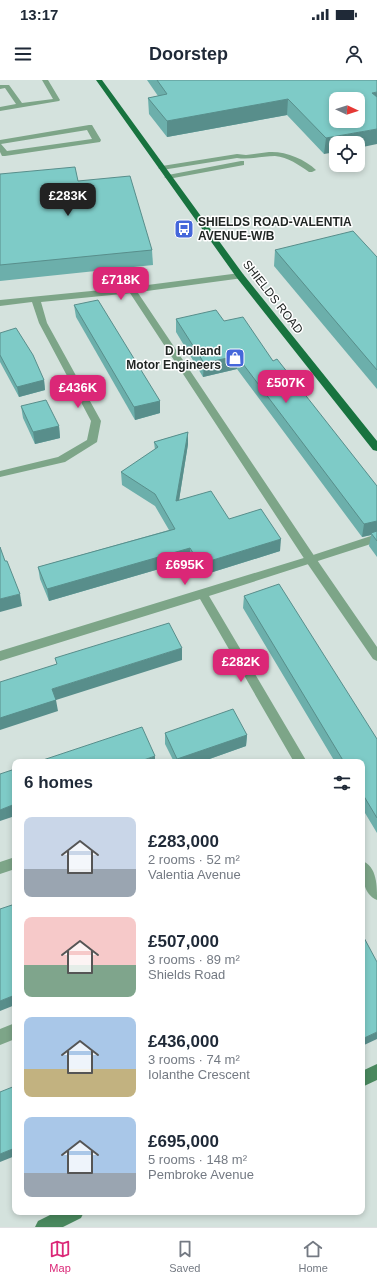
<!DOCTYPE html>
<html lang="en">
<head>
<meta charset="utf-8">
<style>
  body { margin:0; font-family:Helvetica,sans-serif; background:#f6f6f7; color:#1f2937; height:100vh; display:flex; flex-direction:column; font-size:15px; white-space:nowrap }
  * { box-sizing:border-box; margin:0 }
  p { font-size:13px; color:#747a83 }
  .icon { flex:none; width:22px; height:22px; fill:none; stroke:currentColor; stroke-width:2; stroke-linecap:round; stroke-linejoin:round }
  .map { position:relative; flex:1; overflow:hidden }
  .sheet { position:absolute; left:12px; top:679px; width:353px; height:456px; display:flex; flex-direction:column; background:#fff; border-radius:8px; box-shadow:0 2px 6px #0003 }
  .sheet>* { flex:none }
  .needle { width:26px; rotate:94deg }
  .tools { position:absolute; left:329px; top:12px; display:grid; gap:8px }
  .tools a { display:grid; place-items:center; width:36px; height:36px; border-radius:8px; background:#fff; box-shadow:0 2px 6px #0003; font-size:20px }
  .price { position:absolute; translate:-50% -34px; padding:0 9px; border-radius:8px; background:#db2777; color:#fff; font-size:13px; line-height:26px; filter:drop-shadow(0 1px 2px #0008) }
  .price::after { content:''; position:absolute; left:50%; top:24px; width:12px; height:9px; margin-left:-6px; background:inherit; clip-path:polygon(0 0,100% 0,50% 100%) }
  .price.selected { background:#222; color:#fff }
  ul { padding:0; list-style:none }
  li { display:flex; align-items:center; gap:12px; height:100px; padding:0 12px }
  li span { display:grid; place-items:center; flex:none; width:112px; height:80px; border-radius:8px; color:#555 }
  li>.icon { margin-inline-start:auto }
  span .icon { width:48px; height:48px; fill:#fffc; stroke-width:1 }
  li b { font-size:17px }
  h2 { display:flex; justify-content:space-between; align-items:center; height:48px; padding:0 12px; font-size:17px }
  .status { display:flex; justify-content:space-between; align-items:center; height:28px; padding:0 20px; background:#fff; direction:ltr }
  .status svg { height:11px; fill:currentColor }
  header { display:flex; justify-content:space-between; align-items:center; height:52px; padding:0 12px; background:#fff; font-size:18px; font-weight:700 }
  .dock { display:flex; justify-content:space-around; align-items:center; height:56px; border-top:1px solid #e0e1e3; background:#fff; font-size:11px; color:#747a83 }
  .dock a { display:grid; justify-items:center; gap:2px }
  .dock .selected { color:#db2777 }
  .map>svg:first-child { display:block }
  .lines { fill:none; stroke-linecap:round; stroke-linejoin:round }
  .lane { fill:#7da588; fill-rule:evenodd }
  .street { fill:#7da588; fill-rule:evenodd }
  .secondary { fill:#49885e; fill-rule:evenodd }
  .primary { fill:#18733f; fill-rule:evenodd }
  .wall { fill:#6cafab }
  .shaded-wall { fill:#588e8b }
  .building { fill:#7ecbc7; stroke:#588e8b; fill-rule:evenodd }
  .labels { text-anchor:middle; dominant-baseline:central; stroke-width:3; stroke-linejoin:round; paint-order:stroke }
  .far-poi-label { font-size:12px; font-weight:bold; fill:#212624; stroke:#fff; text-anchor:start }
  .far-street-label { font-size:12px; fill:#212624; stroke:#fff }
</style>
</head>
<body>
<div class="status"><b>13:17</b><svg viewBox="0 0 49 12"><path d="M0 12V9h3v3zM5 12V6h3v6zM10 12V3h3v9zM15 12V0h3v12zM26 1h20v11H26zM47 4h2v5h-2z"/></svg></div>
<header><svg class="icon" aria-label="menu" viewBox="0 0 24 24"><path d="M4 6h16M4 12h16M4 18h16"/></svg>Doorstep<svg class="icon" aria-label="person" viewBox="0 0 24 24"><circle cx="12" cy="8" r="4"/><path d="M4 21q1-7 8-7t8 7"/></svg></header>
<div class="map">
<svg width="377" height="1147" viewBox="0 0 377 1147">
  <rect width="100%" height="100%" fill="#d4e2dd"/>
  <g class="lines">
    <g class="lane">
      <polygon points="42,0 48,0 60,20 59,21 0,31 0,27 16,24 5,8 0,9 0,5 9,5 22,23 53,19"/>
      <path d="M 89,45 L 92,45 L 101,60 L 100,62 L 5,76 L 2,76 L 0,72 L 0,60 ZM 87,50 L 92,59 L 7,71 L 1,64 Z"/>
      <path d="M 269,72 C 285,71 305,79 316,90 L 312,92 L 309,92 C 299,85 288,77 275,76 C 262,76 250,80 237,78 L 162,90 L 158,88 L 162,86 L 237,74 L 246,75 Z"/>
      <polygon points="241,81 244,81 244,85 168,99 164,97 168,95"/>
      <polygon points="132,207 136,210 315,477 377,567 377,581 373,579 307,483 128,210"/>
      <polygon points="15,943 15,959 0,965 0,949"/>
    </g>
    <g class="street">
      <polygon points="240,193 243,194 244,196 243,198 132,213 41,222 47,243 101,341 97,362 65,382 0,397 0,391 58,377 87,360 91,341 39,243 32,222 0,226 0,220 132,207"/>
      <polygon points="377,454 377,462 209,516 307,682 294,682 200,519 0,581 0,571 307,477"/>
      <polygon points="15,777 15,789 0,794 0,782"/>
      <path d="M 362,781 C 377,786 377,806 377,820 C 362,814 362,794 362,781 Z"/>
    </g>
    <g class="secondary">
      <polygon points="377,984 377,1000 362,1007 362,991"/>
      <polygon points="56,1132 84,1132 81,1138 63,1147 35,1147 38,1141"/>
    </g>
    <polygon class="primary" points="96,0 102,0 243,194 377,361 377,371 373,370 237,198"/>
  </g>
  <g class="wall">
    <polygon points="147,0 377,0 324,74 287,35 167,57 149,34 148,18 158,16"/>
    <polygon points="0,94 78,101 152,170 153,185 0,201"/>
    <polygon points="275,170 377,177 377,309 274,186"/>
    <polygon points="74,225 160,321 160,333 135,340 76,237"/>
    <polygon points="176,239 224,241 273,281 377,406 377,477 369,466 371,455 362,457 237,289 203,297 176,252"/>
    <polygon points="0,252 0,253 44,300 45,310 19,317 0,282"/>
    <polygon points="21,326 59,346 60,358 35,364 23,338"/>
    <polygon points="188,352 188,364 179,420 229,439 280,471 200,496 190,480 49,521 40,499 38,487 169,450 155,426 122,405 121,392 155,370 154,362"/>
    <polygon points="244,516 377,659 377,753 362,728 362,682 335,682 243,528"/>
    <polygon points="165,653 247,655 246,666 201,682 174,682 165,664"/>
  </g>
  <g class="shaded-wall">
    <polygon points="377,12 377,27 372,13"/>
    <polygon points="288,19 287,35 167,57 167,41"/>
    <polygon points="377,49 377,64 358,68 358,63 336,63 336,72 324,74 326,58"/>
    <polygon points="237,276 237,289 203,297 204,283"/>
    <polygon points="44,300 45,310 19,317 17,307"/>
    <polygon points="160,321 160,333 135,340 134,327"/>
    <polygon points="59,346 60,358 35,364 33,352"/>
    <polygon points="188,352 188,364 177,433 176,421"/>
    <polygon points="377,441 377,453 371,453 371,455 362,457 364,444"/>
    <polygon points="281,459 280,471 200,496 200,484"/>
    <polygon points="190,468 190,480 49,521 47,509"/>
    <polygon points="20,514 22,526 0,532 0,519"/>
    <polygon points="182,568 182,580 56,620 58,631 0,650 0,638 52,609"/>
    <polygon points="247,655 246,666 201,682 177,682 177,679"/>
    <polygon points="155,676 155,682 138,682"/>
    <polygon points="15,724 15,736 0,741 0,730"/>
    <polygon points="15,915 15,925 0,931 0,921"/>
    <polygon points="377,952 377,959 362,966 362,959"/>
    <polygon points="15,1068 15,1076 0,1082 0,1074"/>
  </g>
  <g class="building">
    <path d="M 157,0 L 377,0 L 377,12 L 372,13 L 377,17 L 377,49 L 326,58 L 288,19 L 167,41 L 148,18 L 167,14 ZM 336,19 L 358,19 L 358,41 L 336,41 Z"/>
    <polygon points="75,87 78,101 130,96 152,170 0,185 0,94"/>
    <polygon points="353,151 377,177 377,290 275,170"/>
    <polygon points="98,220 160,321 134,327 74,225"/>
    <polygon points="216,230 224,241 243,237 273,281 277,279 377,406 377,441 364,444 237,276 204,283 176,239"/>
    <polygon points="16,248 33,275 44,300 17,307 0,275 0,253"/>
    <polygon points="46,320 59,346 33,352 21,326"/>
    <polygon points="188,352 176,421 211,411 229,439 261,429 281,459 200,484 190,468 47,509 38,487 175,449 155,414 121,392 158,367 154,362"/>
    <polygon points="377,451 377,461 371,453"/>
    <polygon points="0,467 5,481 7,481 20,514 0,519"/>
    <polygon points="279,504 377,659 377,738 362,713 362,682 344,682 244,516"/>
    <polygon points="169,543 182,568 52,609 56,620 0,638 0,602 57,584 55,578"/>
    <polygon points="233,629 247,655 177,679 165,653"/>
    <polygon points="142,647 155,676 138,682 37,682"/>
    <polygon points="15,689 15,724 0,730 0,694"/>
    <polygon points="15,824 15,915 0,921 0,829"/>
    <polygon points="362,854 377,882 377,952 362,959"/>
    <polygon points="15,1006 15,1068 0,1074 0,1012"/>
  </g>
  <defs>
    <symbol id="bus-square" viewBox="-11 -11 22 22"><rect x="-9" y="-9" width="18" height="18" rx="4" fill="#4567da" stroke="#fff"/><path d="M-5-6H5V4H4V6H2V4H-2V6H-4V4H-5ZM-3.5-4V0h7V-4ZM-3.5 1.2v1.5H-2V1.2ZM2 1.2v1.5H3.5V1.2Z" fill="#fff"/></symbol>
    <symbol id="shop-square" viewBox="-11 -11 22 22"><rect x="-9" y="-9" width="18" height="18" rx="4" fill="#4567da" stroke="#fff"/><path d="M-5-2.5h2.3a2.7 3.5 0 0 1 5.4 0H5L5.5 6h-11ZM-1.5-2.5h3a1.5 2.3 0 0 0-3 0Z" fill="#fff"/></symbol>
  </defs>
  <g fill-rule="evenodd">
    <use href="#bus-square" x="173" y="138" width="22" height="22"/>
    <use href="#shop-square" x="224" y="267" width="22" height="22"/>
  </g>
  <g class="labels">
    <g class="far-poi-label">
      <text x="198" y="142">SHIELDS ROAD-VALENTIA<tspan x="198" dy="14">AVENUE-W/B</tspan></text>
      <text x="221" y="271" text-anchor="end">D Holland<tspan x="221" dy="14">Motor Engineers</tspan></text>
    </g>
    <g class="far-street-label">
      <text transform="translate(273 217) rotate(52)">SHIELDS ROAD</text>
    </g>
  </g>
</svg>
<div class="tools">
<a><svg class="needle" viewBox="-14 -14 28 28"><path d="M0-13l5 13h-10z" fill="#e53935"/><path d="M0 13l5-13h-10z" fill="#747a83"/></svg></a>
<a><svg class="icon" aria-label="locate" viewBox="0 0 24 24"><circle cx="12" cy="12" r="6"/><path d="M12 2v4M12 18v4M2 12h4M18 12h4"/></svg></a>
</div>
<b class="price selected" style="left:68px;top:137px">£283K</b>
<b class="price" style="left:121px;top:221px">£718K</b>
<b class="price" style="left:286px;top:324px">£507K</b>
<b class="price" style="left:78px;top:329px">£436K</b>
<b class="price" style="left:185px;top:506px">£695K</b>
<b class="price" style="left:241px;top:603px">£282K</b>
<section class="sheet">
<h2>6 homes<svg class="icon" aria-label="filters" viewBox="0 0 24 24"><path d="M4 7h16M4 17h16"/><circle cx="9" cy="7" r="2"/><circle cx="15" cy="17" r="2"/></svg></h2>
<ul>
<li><span style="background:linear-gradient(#c9d6e8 65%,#9aa5b1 0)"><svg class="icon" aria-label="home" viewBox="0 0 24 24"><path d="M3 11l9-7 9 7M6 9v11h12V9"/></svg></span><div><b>£283,000</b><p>2 rooms · 52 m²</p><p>Valentia Avenue</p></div></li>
<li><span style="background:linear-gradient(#f6c9c9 60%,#7fa58c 0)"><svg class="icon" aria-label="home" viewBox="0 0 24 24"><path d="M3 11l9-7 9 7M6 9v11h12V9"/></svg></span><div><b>£507,000</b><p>3 rooms · 89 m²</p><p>Shields Road</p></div></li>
<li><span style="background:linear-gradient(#a9c7e8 65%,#c2b280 0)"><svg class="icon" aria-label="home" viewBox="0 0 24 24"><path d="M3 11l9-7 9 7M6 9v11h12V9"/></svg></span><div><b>£436,000</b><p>3 rooms · 74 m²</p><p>Iolanthe Crescent</p></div></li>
<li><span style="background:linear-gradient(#a9c7e8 70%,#9aa5b1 0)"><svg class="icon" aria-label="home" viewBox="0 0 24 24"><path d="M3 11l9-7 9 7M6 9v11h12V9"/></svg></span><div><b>£695,000</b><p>5 rooms · 148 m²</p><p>Pembroke Avenue</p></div></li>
</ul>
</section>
</div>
<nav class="dock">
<a class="selected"><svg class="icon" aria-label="map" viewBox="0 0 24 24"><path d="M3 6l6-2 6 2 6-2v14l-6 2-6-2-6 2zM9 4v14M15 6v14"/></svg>Map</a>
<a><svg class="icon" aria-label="saved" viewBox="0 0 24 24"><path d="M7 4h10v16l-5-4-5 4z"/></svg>Saved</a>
<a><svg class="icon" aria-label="home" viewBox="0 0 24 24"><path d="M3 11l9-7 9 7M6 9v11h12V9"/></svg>Home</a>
</nav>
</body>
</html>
